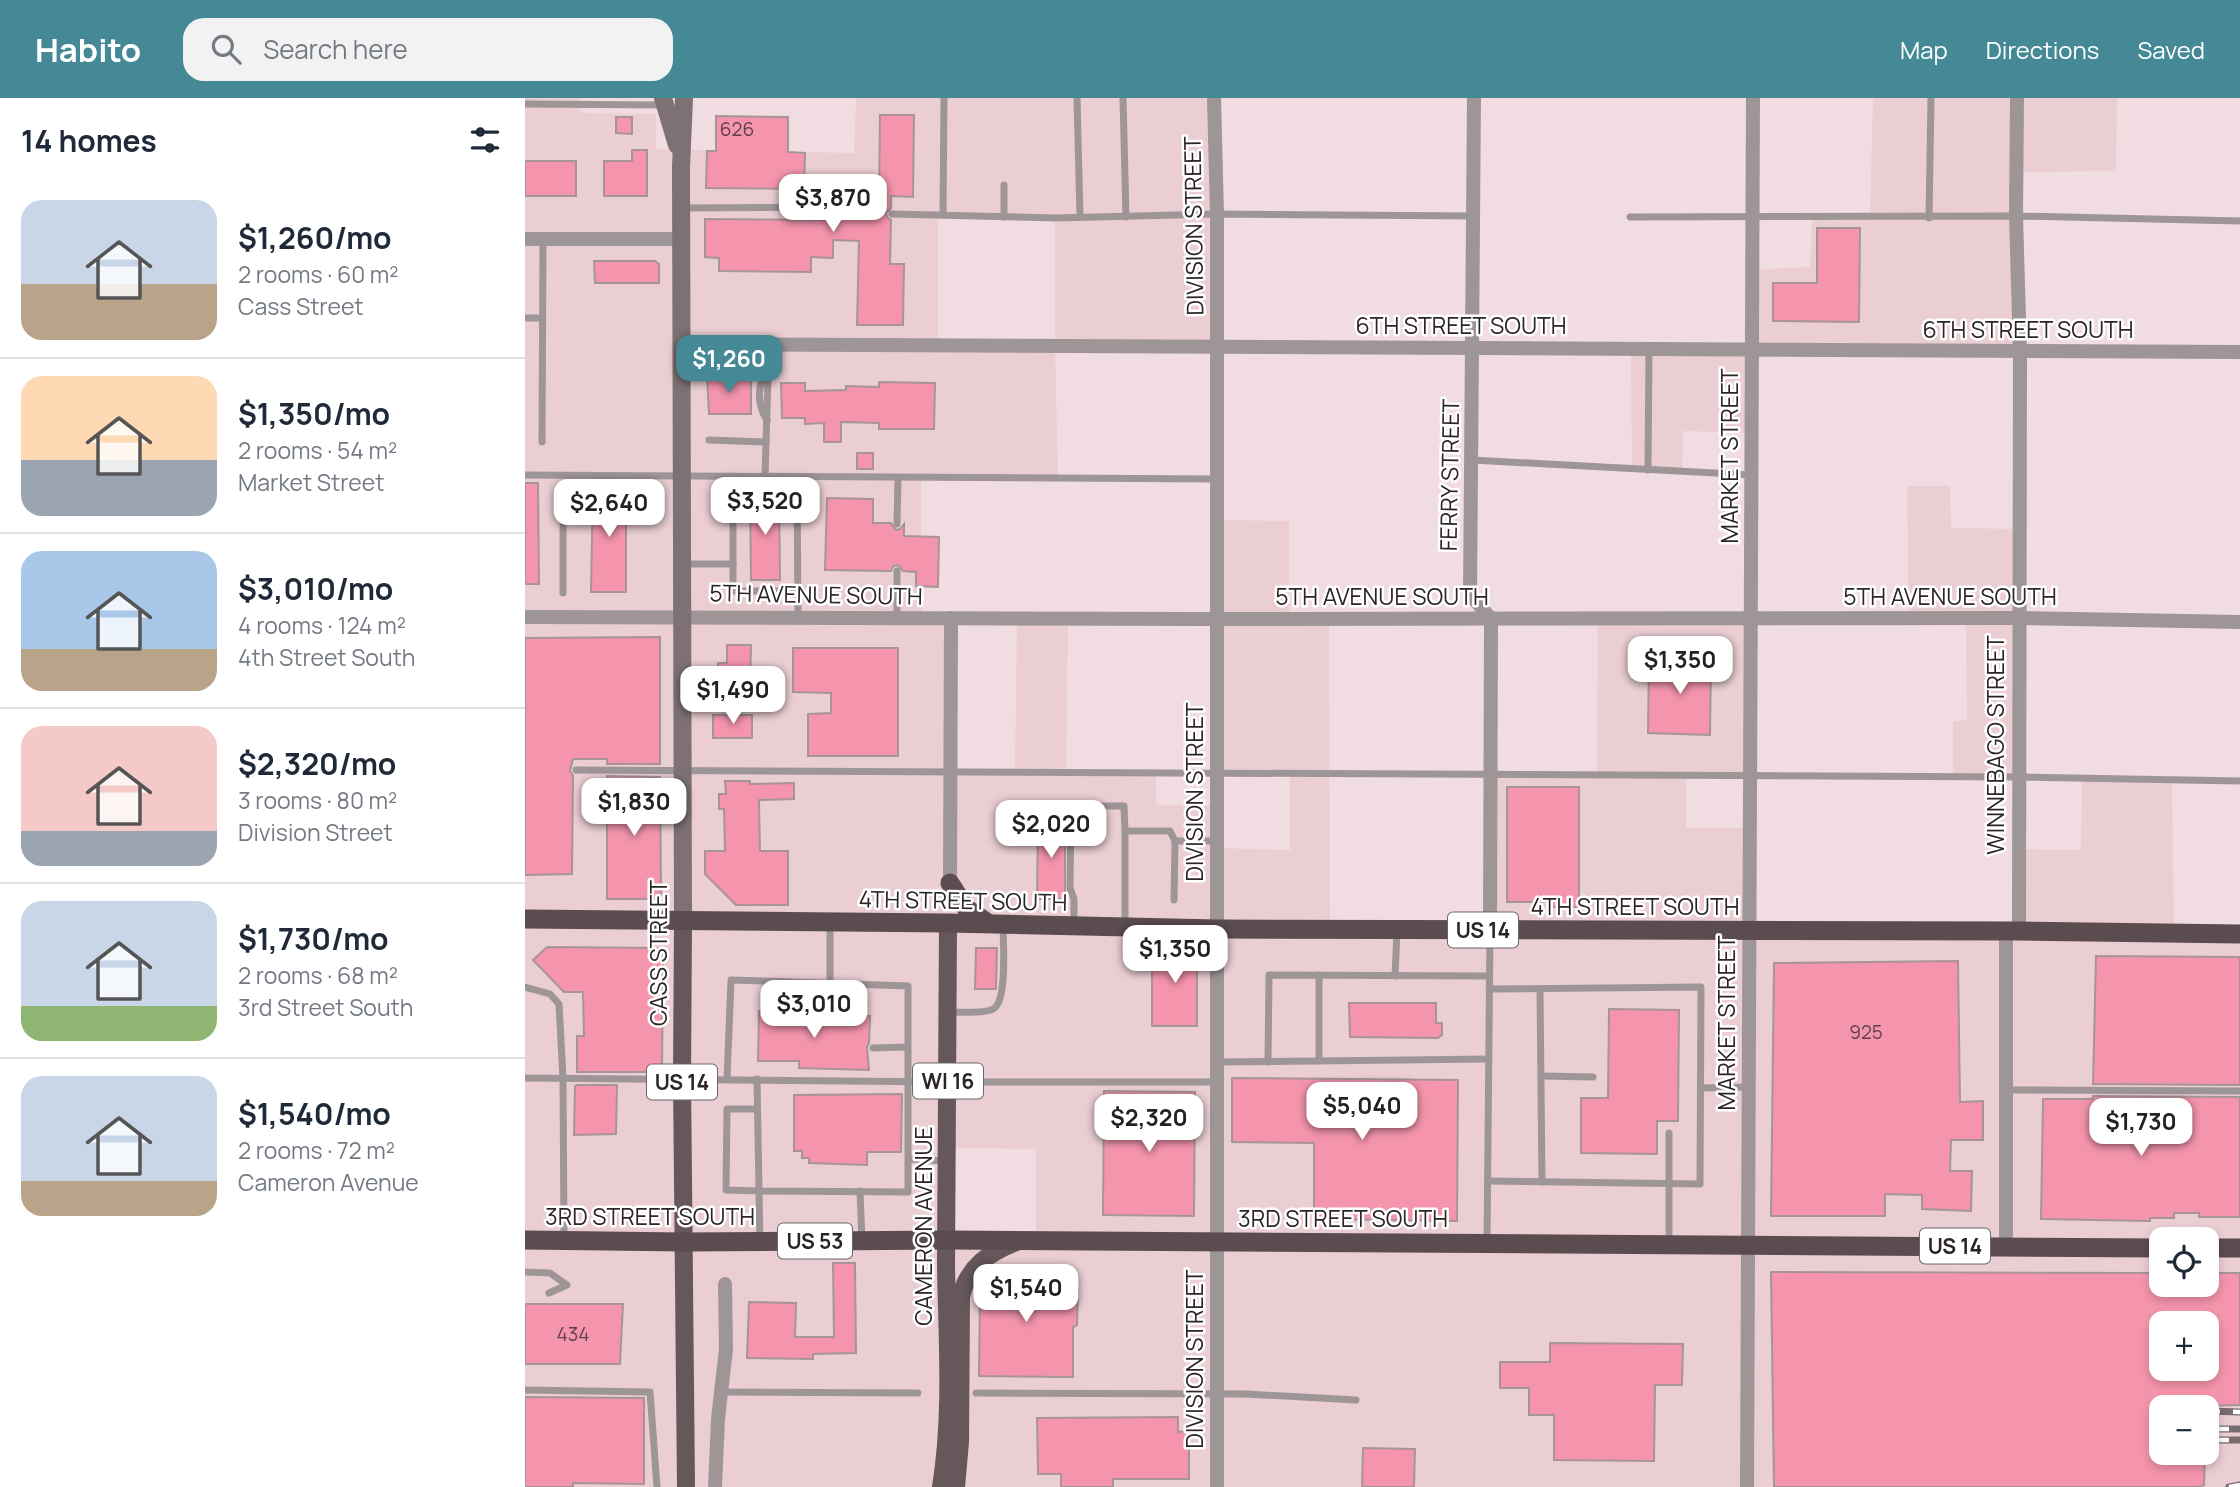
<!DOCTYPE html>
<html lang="en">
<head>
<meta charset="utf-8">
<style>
  body { margin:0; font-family:Manrope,sans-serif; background:#f2f2f3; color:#1f2937; height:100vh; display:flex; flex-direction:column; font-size:26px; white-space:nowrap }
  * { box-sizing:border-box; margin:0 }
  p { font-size:23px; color:#747a83 }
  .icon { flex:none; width:38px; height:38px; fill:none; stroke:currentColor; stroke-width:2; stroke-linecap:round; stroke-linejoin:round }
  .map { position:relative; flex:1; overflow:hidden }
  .sheet { display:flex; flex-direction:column; background:#fff; width:525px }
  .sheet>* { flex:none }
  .tools { position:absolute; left:1624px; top:1129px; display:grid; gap:14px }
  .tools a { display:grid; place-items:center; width:70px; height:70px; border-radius:14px; background:#fff; box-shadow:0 4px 10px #0003; font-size:35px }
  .price { position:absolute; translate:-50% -60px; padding:0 16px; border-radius:14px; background:#fff; color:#222; font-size:23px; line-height:46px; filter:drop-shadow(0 2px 4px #0008) }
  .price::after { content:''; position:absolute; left:50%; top:42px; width:21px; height:16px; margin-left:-10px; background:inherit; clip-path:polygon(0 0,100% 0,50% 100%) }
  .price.on { background:#458997; color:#fff }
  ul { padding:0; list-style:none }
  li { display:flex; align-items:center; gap:21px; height:175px; padding:0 21px }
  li+li { border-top:2px solid #e0e1e3 }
  li span { display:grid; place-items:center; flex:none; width:196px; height:140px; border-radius:21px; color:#555 }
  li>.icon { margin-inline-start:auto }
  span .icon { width:84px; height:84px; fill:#fffc; stroke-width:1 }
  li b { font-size:30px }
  h2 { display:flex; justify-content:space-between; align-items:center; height:84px; padding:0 21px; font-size:30px }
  header { display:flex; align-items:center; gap:42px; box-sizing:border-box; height:98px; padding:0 35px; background:#458997; color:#fff }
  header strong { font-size:33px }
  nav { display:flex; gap:38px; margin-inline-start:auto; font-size:24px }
  .search { width:490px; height:63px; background:#f2f2f3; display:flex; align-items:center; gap:18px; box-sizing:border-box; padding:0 24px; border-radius:21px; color:#747a83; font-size:26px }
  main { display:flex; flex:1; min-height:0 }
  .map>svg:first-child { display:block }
  .built { fill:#eaced3; fill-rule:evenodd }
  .building { fill:#f595ad; stroke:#a79498; stroke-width:2; fill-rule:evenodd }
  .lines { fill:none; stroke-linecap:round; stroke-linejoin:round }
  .service { stroke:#9e9597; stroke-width:7 }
  .minor { stroke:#9e9597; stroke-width:14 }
  .secondary { stroke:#7d7173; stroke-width:18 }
  .primary { stroke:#65575a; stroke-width:18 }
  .trunk { stroke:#5b4c4f; stroke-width:19 }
  .rail-casing { stroke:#786c6e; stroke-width:7 }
  .rail { stroke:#fff; stroke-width:4.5; stroke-dasharray:13; stroke-linecap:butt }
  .labels { text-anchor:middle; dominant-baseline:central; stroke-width:5; stroke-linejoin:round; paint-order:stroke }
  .number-label { font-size:19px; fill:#5e4148 }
  .shield { fill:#fff; stroke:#6b6667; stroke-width:2 }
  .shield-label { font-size:21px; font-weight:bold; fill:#2c2526 }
  .street-label { font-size:23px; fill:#2c2526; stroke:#fff }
</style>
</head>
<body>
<header>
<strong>Habito</strong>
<div class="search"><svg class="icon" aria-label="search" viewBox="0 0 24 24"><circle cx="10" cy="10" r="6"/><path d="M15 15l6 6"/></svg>Search here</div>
<nav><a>Map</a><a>Directions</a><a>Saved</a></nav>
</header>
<main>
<section class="sheet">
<h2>14 homes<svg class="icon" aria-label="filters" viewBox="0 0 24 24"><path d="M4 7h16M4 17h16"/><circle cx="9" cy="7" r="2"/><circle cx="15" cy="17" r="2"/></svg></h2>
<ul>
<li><span style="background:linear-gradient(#c9d6e8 60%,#b9a48a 0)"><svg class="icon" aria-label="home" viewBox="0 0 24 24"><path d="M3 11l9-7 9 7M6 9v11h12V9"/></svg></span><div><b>$1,260/mo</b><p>2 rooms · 60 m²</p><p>Cass Street</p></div></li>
<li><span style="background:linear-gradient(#ffd9b3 60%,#9aa5b1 0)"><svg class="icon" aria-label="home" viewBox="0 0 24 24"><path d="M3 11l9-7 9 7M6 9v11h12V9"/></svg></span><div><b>$1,350/mo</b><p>2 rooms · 54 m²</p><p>Market Street</p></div></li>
<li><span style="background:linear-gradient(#a9c7e8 70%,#b9a48a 0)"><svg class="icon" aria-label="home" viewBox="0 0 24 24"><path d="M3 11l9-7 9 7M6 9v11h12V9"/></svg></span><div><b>$3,010/mo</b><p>4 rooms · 124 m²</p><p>4th Street South</p></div></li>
<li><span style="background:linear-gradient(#f6c9c9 75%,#9aa5b1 0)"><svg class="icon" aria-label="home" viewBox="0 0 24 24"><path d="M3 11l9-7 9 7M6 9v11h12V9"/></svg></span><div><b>$2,320/mo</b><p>3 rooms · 80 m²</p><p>Division Street</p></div></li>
<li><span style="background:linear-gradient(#c9d6e8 75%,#8fb573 0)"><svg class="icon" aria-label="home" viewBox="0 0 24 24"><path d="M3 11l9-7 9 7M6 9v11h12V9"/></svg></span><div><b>$1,730/mo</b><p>2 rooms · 68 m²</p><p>3rd Street South</p></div></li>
<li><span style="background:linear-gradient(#c9d6e8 75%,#b9a48a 0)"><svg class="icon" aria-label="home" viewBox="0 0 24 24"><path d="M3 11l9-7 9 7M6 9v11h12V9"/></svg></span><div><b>$1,540/mo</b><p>2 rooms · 72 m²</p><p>Cameron Avenue</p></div></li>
</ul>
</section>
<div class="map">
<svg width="1715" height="1389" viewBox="0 0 1715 1389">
  <rect width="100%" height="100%" fill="#f1dce1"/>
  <g class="built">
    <path d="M 0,0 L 55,0 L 56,15 L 131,16 L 131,51 L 329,55 L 331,0 L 689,0 L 692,249 L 530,249 L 533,379 L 396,381 L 396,505 L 399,519 L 426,520 L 425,672 L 490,672 L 492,521 L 543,521 L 541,673 L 631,674 L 631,707 L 692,708 L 692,750 L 765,752 L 765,675 L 692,674 L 692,422 L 764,423 L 764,521 L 804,521 L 805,831 L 964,832 L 966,677 L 1072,677 L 1073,521 L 1226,521 L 1225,679 L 1161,679 L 1161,730 L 1225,730 L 1225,832 L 1493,833 L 1493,751 L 1556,752 L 1557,680 L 1647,681 L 1649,835 L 1715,836 L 1715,1389 L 0,1389 ZM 413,120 L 530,120 L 530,249 L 413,248 ZM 423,1050 L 511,1051 L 511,1142 L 422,1142 ZM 1636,1141 L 1682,1141 L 1682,1186 L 1636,1186 ZM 1636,1225 L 1682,1225 L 1682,1270 L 1636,1270 ZM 1636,1309 L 1682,1309 L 1682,1354 L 1636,1354 Z"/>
    <polygon points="1348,0 1592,0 1591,73 1491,74 1495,254 1227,252 1227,335 1158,333 1157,373 1107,371 1106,251 1227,251 1227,172 1285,169 1287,120 1345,119"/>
    <polygon points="1382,388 1425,388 1426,430 1493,431 1493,679 1428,679 1428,623 1442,622 1441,521 1384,521"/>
  </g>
  <g class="building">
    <polygon points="355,17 389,17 388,99 366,98 366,110 361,115 362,119 366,122 365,166 379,166 378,227 332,227 334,143 308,142 308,160 286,159 286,174 194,173 194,160 180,159 180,121 305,122 305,109 354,109"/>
    <polygon points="191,18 263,19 263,54 280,55 279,91 181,90 182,53 191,53"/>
    <polygon points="91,19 107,19 107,36 91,35"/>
    <polygon points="107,52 122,52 122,98 79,98 79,63 107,63"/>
    <rect x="0" y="63" width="51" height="35"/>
    <polygon points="1292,130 1335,130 1334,224 1248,223 1248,185 1292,185"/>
    <polygon points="69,163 130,163 134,166 134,185 70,185"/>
    <polygon points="182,278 226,278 226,316 184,316"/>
    <polygon points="354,284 410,285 409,331 354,331 354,325 316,324 316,344 299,344 299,325 280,326 280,320 257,320 256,285 280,285 280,293 321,292 321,288 354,289"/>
    <rect x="332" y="355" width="16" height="16"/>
    <polygon points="0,385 13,385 14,486 0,486"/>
    <polygon points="68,387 101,387 101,494 66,494"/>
    <polygon points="225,395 254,395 255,482 226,482"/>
    <polygon points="302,400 348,401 348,425 366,425 371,432 375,431 379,426 379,438 414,439 413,489 391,488 391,474 378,473 373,467 368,468 366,473 300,472"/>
    <polygon points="135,539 135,666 82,666 82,661 48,661 45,673 48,677 47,776 0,777 0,540"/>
    <polygon points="202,547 226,547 225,593 193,593 193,565 202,565"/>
    <polygon points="268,550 373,550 373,658 283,658 283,616 306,615 306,595 268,594"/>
    <polygon points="1124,559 1186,560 1185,637 1123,635"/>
    <rect x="188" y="617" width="39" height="23"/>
    <polygon points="82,678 135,679 136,797 131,801 82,801"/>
    <polygon points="200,683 225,683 225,686 269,685 269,701 234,702 235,753 263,753 263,807 211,807 180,776 180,753 200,753 199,711 194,711 194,696 201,696"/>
    <polygon points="982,689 1054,689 1054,809 1026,809 1026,804 982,804"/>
    <polygon points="513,723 540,723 540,801 512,801"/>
    <rect x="627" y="846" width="45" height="82"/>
    <polygon points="22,849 138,850 137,974 52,974 52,938 59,938 58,894 39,894 8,862"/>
    <polygon points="451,850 472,850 471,891 450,891"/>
    <polygon points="1571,858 1715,859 1715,987 1568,986"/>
    <polygon points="1433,863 1435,1004 1458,1003 1458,1042 1426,1042 1425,1073 1447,1073 1446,1113 1397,1111 1397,1097 1360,1096 1360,1118 1246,1118 1249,865"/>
    <polygon points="824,905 911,905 911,925 917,925 917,937 913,940 825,939"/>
    <polygon points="1084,911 1154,912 1153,1023 1132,1023 1132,1056 1056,1055 1056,1000 1083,1000"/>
    <polygon points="234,913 300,913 300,920 345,918 344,945 342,949 344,972 274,970 274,963 233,963"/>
    <polygon points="707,980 933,982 932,1123 789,1121 789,1045 707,1044"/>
    <polygon points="52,987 92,987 91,1036 49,1037 50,988"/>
    <polygon points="579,993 670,994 669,1118 578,1117"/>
    <polygon points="377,996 376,1054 342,1054 342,1067 284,1065 284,1060 277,1060 277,1053 269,1053 269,997"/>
    <polygon points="1568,998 1715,999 1715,1119 1674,1119 1674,1115 1649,1115 1649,1120 1625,1120 1625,1123 1516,1121 1518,1001 1568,1001"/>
    <polygon points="308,1165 330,1165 331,1255 288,1256 288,1261 222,1260 224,1204 271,1205 270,1239 309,1239"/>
    <polygon points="478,1167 523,1167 523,1188 553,1190 552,1227 548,1229 548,1279 454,1278 455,1196 468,1175"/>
    <path d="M 1246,1174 L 1636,1175 L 1636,1186 L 1682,1186 L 1682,1175 L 1715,1175 L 1715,1307 L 1636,1309 L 1636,1354 L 1680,1354 L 1679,1387 L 1674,1389 L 1249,1389 ZM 1636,1225 L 1682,1225 L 1682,1270 L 1636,1270 Z"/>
    <polygon points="0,1206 98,1206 95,1266 0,1266"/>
    <polygon points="1025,1245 1158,1246 1157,1287 1130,1287 1129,1363 1029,1362 1029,1317 1004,1317 1004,1290 975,1290 975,1264 1025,1264"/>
    <polygon points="0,1299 119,1300 119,1386 48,1385 48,1389 0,1389"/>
    <polygon points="653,1319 653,1334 664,1333 664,1381 588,1381 588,1389 536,1389 536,1376 513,1376 512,1320"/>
    <polygon points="838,1350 890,1351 889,1389 837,1389"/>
  </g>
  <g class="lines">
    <g class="service">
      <polyline points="552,0 555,119"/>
      <polyline points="598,0 601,119"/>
      <polyline points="0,6 139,7"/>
      <polyline points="479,87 479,119"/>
      <polyline points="158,110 297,109"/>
      <polyline points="367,116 530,120 692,116 949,118"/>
      <polyline points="418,117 419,0"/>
      <polyline points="1105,119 1491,118 1715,123"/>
      <polyline points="1404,120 1406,0"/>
      <polyline points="0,220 17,220"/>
      <path d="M 242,322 C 232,307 231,285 244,272"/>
      <polyline points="184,342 241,344"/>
      <polyline points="17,344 18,141"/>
      <polyline points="947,362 1227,377"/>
      <polyline points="1123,372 1124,252"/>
      <polyline points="0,377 692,381"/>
      <polyline points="208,378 208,493 273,493"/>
      <polyline points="240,378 244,247"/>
      <polyline points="272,379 273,518"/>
      <polyline points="38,386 38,495"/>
      <polyline points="372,426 373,380"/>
      <polyline points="158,466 208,466"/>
      <polyline points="372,473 372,519"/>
      <polyline points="51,672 1493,679 1715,683"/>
      <polyline points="649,802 650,743 692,743"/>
      <polyline points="305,827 305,886"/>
      <polyline points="549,827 549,801 545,790 546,708 599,708 600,733"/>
      <polyline points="600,827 600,733 645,733 650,743"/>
      <polyline points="794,877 794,963"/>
      <polyline points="870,878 872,833"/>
      <polyline points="0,889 25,896 34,906 38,980 39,1142"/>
      <polyline points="1015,892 1017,1084"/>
      <path d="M 424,914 C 434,914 459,916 468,911 C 483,904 478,843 478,827"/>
      <polyline points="348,950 382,949"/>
      <polyline points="692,964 964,961"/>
      <polyline points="743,964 744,877 964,878"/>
      <polyline points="1016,978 1068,979"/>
      <polyline points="0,980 423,984 692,984"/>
      <polyline points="202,981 206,882 383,888 383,1094 234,1093 232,981"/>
      <polyline points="1176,990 1224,989"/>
      <polyline points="1481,992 1715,993"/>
      <polyline points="232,1011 202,1011 201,1092 234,1093 235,1143"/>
      <polyline points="384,1061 422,1063"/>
      <polyline points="963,1083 1175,1086 1176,889 964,891"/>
      <polyline points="335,1093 337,1142"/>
      <polyline points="962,1145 965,834"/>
      <polyline points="1144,1146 1144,1035"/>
      <polyline points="0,1174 25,1175 42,1187 24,1195"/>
      <polyline points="0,1292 125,1294 132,1389"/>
      <polyline points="195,1294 393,1295"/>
      <polyline points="451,1295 721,1296 831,1302"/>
    </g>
    <g class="minor">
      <polyline points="689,0 692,116 692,1389"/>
      <polyline points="949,0 945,496 966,521 965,832"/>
      <polyline points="1492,0 1491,118 1495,254 1494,833"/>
      <polyline points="0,141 157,141"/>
      <polyline points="157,246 1715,254"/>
      <polyline points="0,519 674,521 1492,520 1715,524"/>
      <polyline points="425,785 426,520"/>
      <polyline points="1481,833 1481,1148"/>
      <polyline points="190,1389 193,1321 201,1251 200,1186"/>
      <polyline points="1222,1389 1228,0"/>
    </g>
    <g class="secondary">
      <polyline points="138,0 152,47"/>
      <polyline points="158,823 156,69 159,0"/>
    </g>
    <g class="primary">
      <polyline points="158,823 157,980 161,1389"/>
      <path d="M 416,1389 C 428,1315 422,1240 421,1166 C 421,1052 423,938 423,825"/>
      <path d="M 431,1389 L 435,1344 L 436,1199 C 442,1169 465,1154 491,1144"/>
    </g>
    <g class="trunk">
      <polyline points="425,785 441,810 463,825"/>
      <polyline points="0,821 423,825 692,831 1494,833 1715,836"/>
      <polyline points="0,1142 159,1144 422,1142 1636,1150"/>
      <polyline points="1682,1150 1715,1150"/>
    </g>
    <defs>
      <g id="rail">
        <polyline points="1682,1313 1715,1314"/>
        <polyline points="1691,1331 1715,1331"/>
        <polyline points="1691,1342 1715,1342"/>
        <polyline points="1704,1389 1715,1387"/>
      </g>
    </defs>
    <use href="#rail" class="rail-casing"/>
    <use href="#rail" class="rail"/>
  </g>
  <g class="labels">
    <g class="number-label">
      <text x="212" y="31">626</text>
      <text x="1341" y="934">925</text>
      <text x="48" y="1236">434</text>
    </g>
    <g class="shield">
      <rect x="923" y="814.5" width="70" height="35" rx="5"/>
      <rect x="388" y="965.5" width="70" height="35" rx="5"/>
      <rect x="122" y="966.5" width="70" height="35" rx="5"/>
      <rect x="253" y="1125.5" width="74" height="35" rx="5"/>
      <rect x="1395" y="1130.5" width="70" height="35" rx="5"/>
    </g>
    <g class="shield-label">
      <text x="958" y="832">US 14</text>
      <text x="423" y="983">WI 16</text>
      <text x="157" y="984">US 14</text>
      <text x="290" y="1143">US 53</text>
      <text x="1430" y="1148">US 14</text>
    </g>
    <g class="street-label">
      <text transform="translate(668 128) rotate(-91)">DIVISION STREET</text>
      <text x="936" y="227">6TH STREET SOUTH</text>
      <text x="1503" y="231">6TH STREET SOUTH</text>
      <text transform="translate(1204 358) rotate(-90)">MARKET STREET</text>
      <text transform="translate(924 377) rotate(-89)">FERRY STREET</text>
      <text transform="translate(291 496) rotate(1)">5TH AVENUE SOUTH</text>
      <text x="857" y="498">5TH AVENUE SOUTH</text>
      <text x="1425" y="498">5TH AVENUE SOUTH</text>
      <text transform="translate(1470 647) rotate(-90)">WINNEBAGO STREET</text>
      <text transform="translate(669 694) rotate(-90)">DIVISION STREET</text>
      <text transform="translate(438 802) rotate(1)">4TH STREET SOUTH</text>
      <text x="1110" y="808">4TH STREET SOUTH</text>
      <text transform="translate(133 855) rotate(-90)">CASS STREET</text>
      <text transform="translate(1201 925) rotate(-90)">MARKET STREET</text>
      <text x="125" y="1118">3RD STREET SOUTH</text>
      <text x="818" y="1120">3RD STREET SOUTH</text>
      <text transform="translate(398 1128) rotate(-90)">CAMERON AVENUE</text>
      <text transform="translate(669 1261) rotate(-90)">DIVISION STREET</text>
    </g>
  </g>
</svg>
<div class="tools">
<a><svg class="icon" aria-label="locate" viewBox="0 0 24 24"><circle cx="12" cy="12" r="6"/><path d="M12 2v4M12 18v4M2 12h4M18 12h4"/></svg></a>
<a>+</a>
<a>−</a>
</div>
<b class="price" style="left:308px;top:136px">$3,870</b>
<b class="price on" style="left:204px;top:297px">$1,260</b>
<b class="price" style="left:240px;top:439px">$3,520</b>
<b class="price" style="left:84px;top:441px">$2,640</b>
<b class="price" style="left:1155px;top:598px">$1,350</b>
<b class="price" style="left:208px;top:628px">$1,490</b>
<b class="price" style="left:109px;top:740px">$1,830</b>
<b class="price" style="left:526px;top:762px">$2,020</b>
<b class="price" style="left:650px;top:887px">$1,350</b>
<b class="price" style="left:289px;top:942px">$3,010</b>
<b class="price" style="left:837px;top:1044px">$5,040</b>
<b class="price" style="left:624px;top:1056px">$2,320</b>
<b class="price" style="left:1616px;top:1060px">$1,730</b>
<b class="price" style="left:501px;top:1226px">$1,540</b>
</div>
</main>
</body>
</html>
